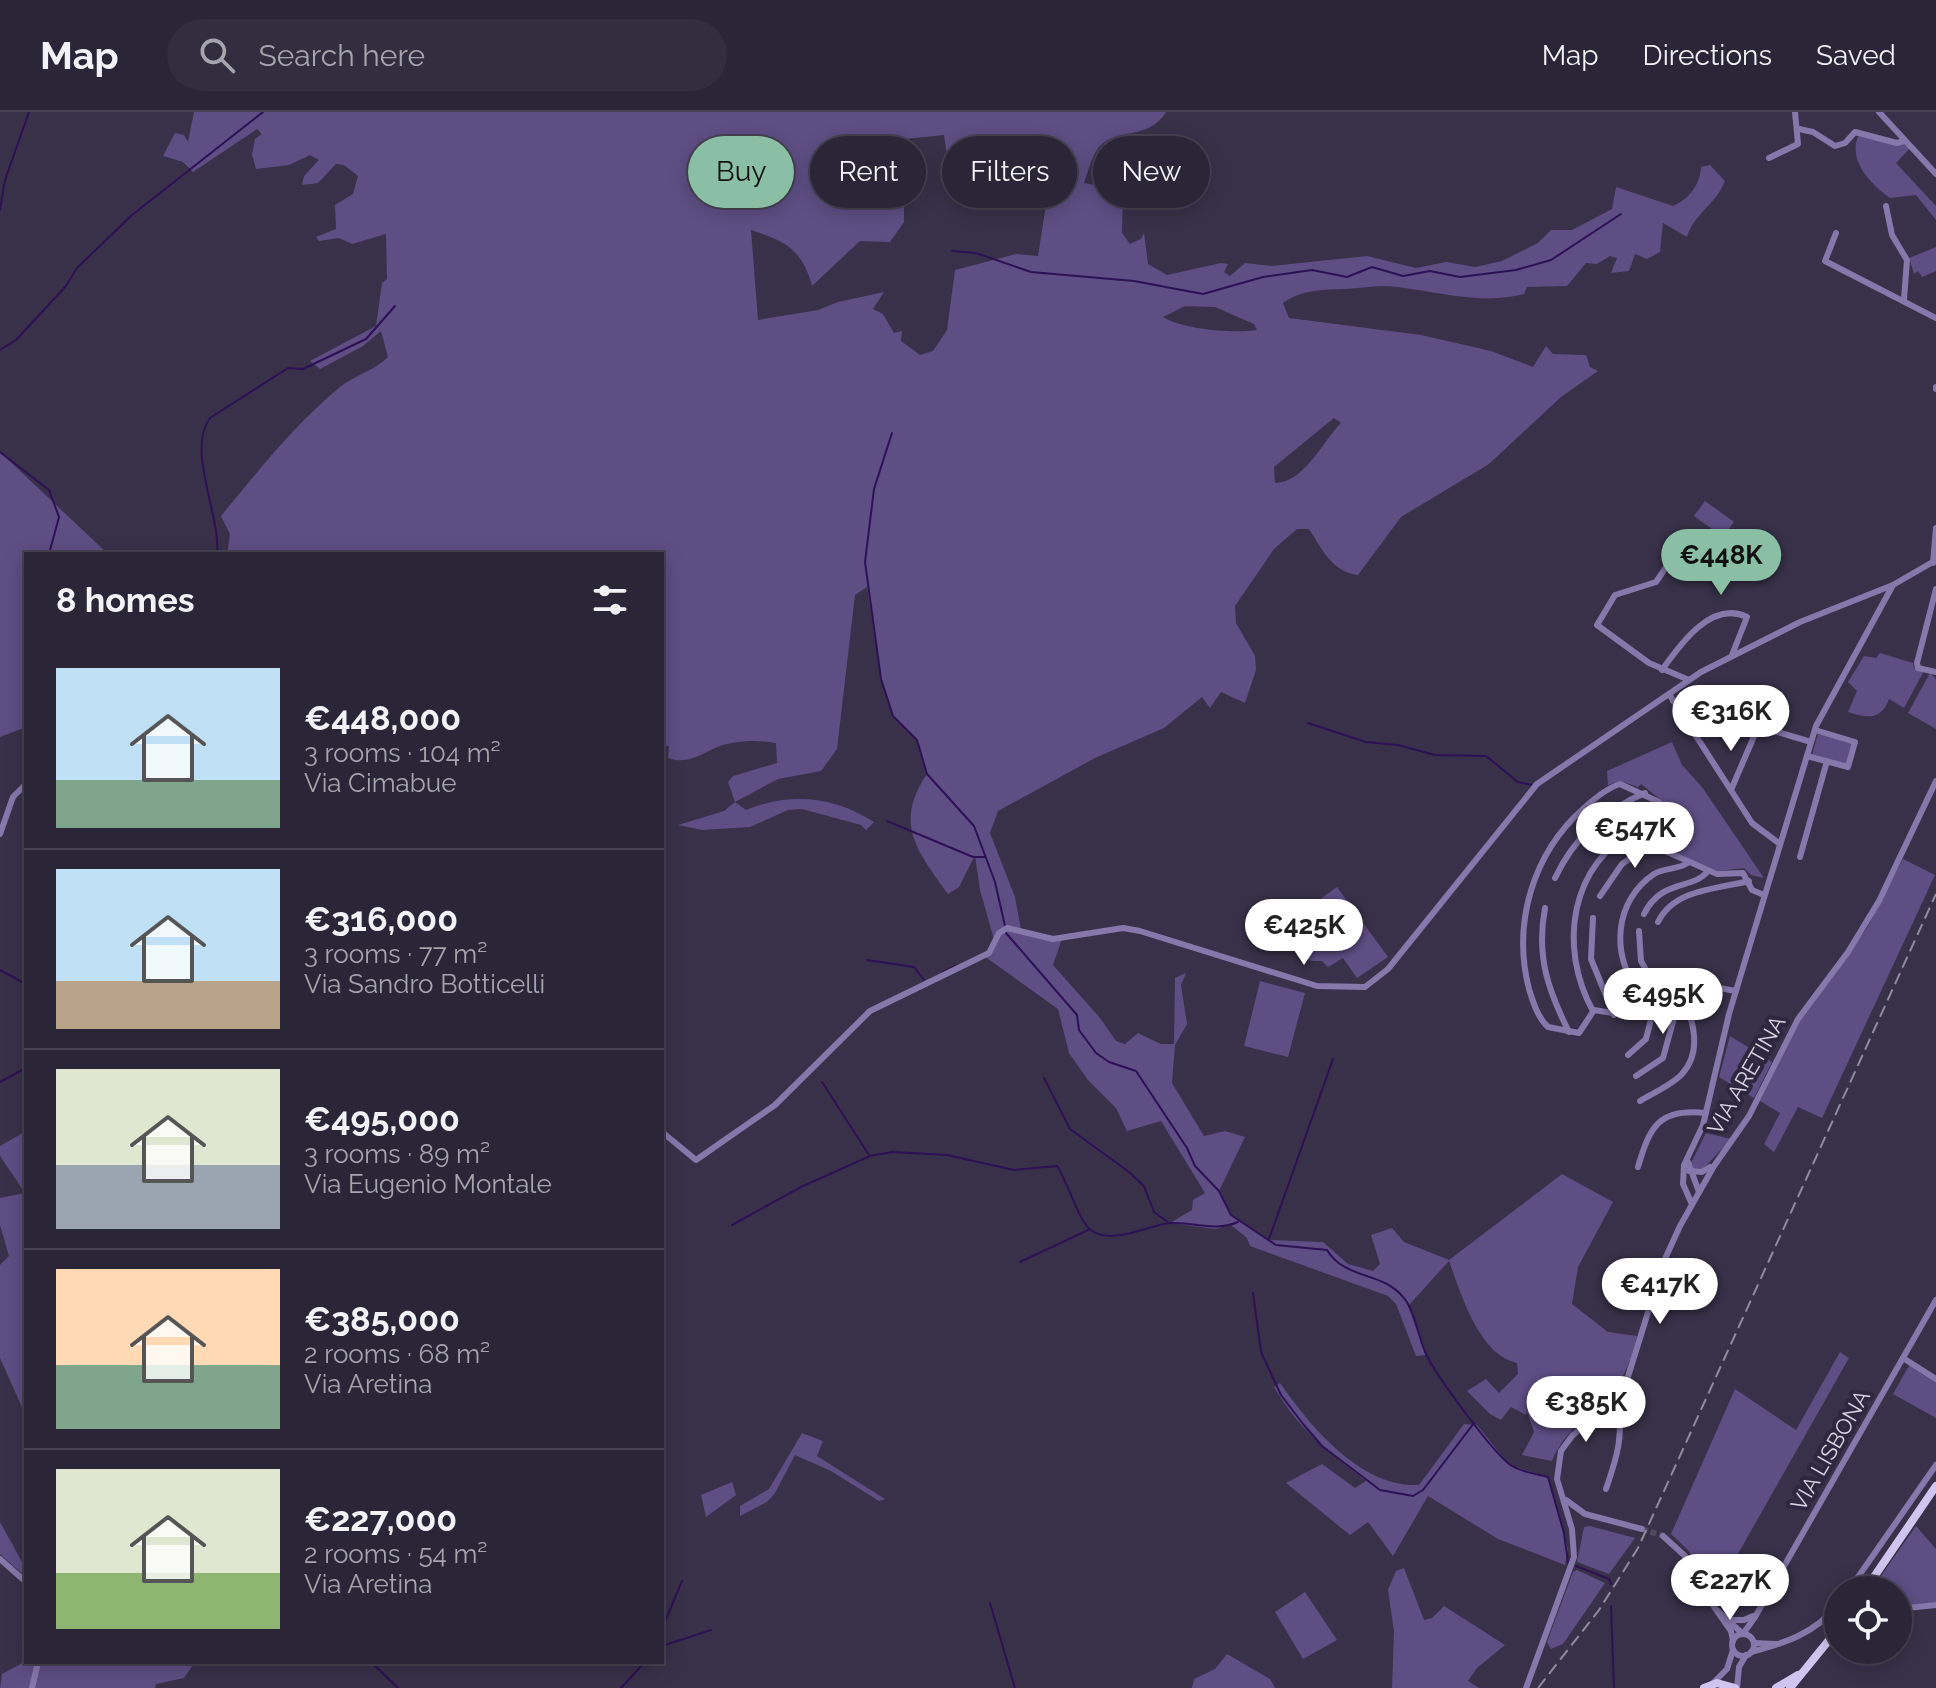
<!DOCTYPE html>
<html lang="en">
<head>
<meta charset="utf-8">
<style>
  body { margin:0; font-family:Raleway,sans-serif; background:#322d3f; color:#f1f3f6; height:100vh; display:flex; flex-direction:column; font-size:30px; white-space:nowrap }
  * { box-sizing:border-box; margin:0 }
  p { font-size:26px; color:#a5a5ad }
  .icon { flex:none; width:44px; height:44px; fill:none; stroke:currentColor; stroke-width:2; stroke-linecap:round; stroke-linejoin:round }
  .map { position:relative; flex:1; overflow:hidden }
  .panel { position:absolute; left:24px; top:440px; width:640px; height:1112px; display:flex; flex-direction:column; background:#2a2537; border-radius:0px; box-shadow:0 4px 20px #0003,0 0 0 2px #464252 }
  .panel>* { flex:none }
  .guide { position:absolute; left:688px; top:24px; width:760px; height:72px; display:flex; gap:16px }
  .fabs { position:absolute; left:1824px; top:1464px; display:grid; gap:16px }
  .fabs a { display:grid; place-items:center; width:88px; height:88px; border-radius:50%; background:#2a2537; box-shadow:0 4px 20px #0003,0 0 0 2px #464252; font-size:40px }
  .price { position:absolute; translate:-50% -68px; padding:0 18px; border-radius:28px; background:#fff; color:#222; font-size:26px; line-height:52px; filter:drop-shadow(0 2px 4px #0008) }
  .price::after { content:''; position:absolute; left:50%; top:48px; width:24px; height:18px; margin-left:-12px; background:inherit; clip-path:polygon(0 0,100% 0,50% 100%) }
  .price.active { background:#8abfa5; color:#111 }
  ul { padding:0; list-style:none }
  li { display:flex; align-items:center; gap:24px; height:200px; padding:0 32px }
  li+li { border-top:2px solid #464252 }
  li span { display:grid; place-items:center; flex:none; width:224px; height:160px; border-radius:0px; color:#555 }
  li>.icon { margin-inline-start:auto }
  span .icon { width:96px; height:96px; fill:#fffc; stroke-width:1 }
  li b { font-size:34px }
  h2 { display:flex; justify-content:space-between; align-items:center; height:96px; padding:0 32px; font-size:34px }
  .tag { padding:0 28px; border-radius:36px; background:#2a2537; box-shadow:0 4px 20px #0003,0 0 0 2px #464252; font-size:28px; line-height:72px }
  .tag.active { background:#8abfa5; color:#111 }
  header { display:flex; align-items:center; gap:48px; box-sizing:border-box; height:112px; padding:0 40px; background:#2a2537; border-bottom:2px solid #464252 }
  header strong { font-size:38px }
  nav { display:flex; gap:44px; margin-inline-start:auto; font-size:28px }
  .search { width:560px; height:72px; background:#322d3f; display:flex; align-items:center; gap:20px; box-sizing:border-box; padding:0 28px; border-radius:44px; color:#a5a5ad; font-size:30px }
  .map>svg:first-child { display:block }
  .green { fill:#5e4e84; fill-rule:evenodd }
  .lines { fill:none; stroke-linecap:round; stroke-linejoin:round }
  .stream { stroke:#2d1154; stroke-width:2 }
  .minor-tunnel { stroke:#504a60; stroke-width:6; stroke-dasharray:6 3; stroke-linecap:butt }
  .minor { stroke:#8678ab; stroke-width:6 }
  .major { stroke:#d0c5ef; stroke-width:8 }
  .rail { stroke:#918b9e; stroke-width:2; stroke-dasharray:12 6; stroke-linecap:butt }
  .labels { text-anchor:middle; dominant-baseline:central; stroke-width:8; stroke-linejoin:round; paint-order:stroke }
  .street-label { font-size:22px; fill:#d9d5e4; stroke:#2e273f }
</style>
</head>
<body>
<header>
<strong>Map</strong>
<div class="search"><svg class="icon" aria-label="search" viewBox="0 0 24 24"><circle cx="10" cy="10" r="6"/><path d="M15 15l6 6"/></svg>Search here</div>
<nav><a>Map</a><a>Directions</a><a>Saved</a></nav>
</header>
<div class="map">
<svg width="1936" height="1576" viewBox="0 0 1936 1576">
  <rect width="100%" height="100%" fill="#383149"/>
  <g class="green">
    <path d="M 194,0 L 1166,0 C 1148,29 1117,15 1099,35 C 1092,43 1088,60 1084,71 L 1123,79 L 1122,121 L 1130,132 L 1141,127 L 1144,121 L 1148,152 L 1167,163 L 1221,151 L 1228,152 L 1224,160 L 1230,164 L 1245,151 L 1272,154 L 1367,144 L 1416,156 L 1446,150 L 1475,155 L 1502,149 L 1538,131 L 1551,118 L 1572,118 L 1612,97 L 1616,75 L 1673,94 C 1689,87 1700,73 1701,55 L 1710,53 L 1725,69 C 1717,91 1693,103 1687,125 L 1663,111 L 1660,140 L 1647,147 L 1635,142 L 1629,159 L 1611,161 L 1617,146 L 1610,144 L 1597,152 L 1586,151 L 1567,174 L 1527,175 L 1524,182 C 1481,193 1440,180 1397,175 C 1379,172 1359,177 1342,177 C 1320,178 1301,178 1283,191 L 1289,206 L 1421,223 L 1491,239 L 1533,255 L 1546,234 L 1553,242 L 1586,243 L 1590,255 L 1598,259 L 1561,285 L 1489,352 L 1401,405 L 1358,463 C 1332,460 1322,437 1309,417 L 1297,417 L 1274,437 L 1235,494 L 1236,511 L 1255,544 L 1256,558 L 1245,591 L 1221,580 L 1210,596 L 1202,585 L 1164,616 L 1095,646 L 998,699 L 990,721 L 1015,785 L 1021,818 L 1062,827 L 1053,853 L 1100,906 L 1116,929 L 1125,932 L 1138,921 L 1161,932 L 1174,932 L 1175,866 L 1186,861 L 1181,873 L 1187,912 L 1175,933 L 1172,971 L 1204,1024 L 1225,1019 L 1245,1025 L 1219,1079 L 1232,1103 L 1268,1128 L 1323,1130 L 1348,1152 L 1373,1159 L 1380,1152 L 1371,1123 L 1392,1116 L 1404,1130 L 1449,1148 L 1562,1062 L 1613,1090 L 1578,1155 L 1572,1192 L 1608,1220 L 1637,1224 C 1632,1245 1625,1266 1610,1282 C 1589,1305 1564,1319 1552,1349 L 1522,1343 L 1534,1320 L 1527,1300 L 1526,1303 L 1511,1295 L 1501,1308 L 1490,1302 L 1467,1279 L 1486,1267 L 1499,1281 L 1518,1262 L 1517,1251 C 1479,1243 1461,1182 1449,1149 L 1408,1194 L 1426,1243 L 1416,1244 L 1396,1192 L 1388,1184 L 1250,1134 L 1247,1126 L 1231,1113 L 1215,1117 L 1170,1111 L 1192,1098 L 1193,1088 L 1205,1081 L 1161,1009 L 1127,1019 L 1116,996 L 1088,968 L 1069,941 L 1058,897 L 984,844 L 995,831 L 980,778 L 975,743 L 959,775 L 948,782 C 918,740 893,712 927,662 L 917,628 L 893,604 L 881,567 L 867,475 L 855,483 L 837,637 L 821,659 L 778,667 L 735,690 L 746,698 C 790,680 834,684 874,710 L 866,718 L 861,713 L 802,697 L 788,698 L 750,715 L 702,718 L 678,713 L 724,699 L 735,690 L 728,670 L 733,664 L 777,651 L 776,631 C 758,628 741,628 723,633 C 704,639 690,654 668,646 L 669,634 L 662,634 L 662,442 L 227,442 L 230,422 L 221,404 C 258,359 295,312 340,275 C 355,263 374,259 388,245 L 381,219 L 363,234 L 320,257 L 310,249 L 376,214 L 382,171 L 387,167 L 386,122 L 352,132 L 339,126 L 319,129 L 316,125 L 336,117 L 335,93 L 353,82 L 358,64 L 344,53 L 336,52 L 318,71 L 302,73 L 304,64 L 319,48 L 310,43 L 289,53 L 256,57 L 252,42 L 255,27 L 262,22 L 257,17 L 193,60 L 183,50 L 163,44 L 175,21 L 184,23 L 188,30 ZM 944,23 L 948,51 L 971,55 L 974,83 L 1018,98 L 1038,77 L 1047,86 L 1038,144 L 1016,142 L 955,158 L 947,218 L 933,239 L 920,243 L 901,229 L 902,219 L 894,221 L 883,202 L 873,197 L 884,180 L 838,190 L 818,198 L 758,208 L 751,118 C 786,130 802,137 812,174 L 860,129 L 890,130 L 904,110 L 904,81 L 892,79 L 890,37 L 905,27 ZM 1185,194 L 1215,195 L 1254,212 L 1257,218 C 1234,222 1182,217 1163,205 ZM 1334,306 L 1341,311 C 1322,330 1305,370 1275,371 L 1274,355 Z"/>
    <path d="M 1859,22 L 1897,32 L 1903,28 L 1911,35 L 1896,51 L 1936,94 L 1936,108 L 1916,83 L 1890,86 C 1869,71 1847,47 1859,22 Z"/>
    <polygon points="1936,135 1936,159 1922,165 1918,159 1914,162 1909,146"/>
    <polygon points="0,340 108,442 26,442 26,615 0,625"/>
    <polygon points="1705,389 1734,410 1723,425 1694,404"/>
    <path d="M 1880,541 L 1913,551 L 1914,556 L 1924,559 L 1904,596 L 1889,587 C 1881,609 1867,606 1848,600 L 1857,579 L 1848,570 L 1864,544 L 1876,546 Z"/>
    <polygon points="1930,561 1936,567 1936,617 1908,601"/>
    <polygon points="1818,622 1853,632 1846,653 1812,643"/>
    <polygon points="1672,630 1682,653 1702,675 1764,766 1751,763 1744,756 1718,759 1658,733 1654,724 1663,702 1660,687 1641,672 1638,675 1620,669 1608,673 1607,659"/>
    <polygon points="1903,747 1935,763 1822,1006 1798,995 1774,1040 1764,1032 1780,1001 1760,989 1800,909 1867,816"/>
    <polygon points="1337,775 1388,845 1357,866 1343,846 1328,855 1322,849 1311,849 1276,819"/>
    <polygon points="1260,869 1305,881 1288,945 1244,934"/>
    <polygon points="1730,924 1772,950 1754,986 1719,965"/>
    <polygon points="26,1019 26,1304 0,1246 0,1153 9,1144 0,1113 0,1086 25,1081 0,1044 0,1034"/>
    <polygon points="1706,1021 1731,1027 1703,1057 1693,1057 1691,1051"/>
    <polygon points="1840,1240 1849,1246 1714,1484 1688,1438 1671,1422 1735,1277 1796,1318"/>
    <polygon points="1910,1252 1936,1269 1936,1306 1893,1282"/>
    <path d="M 1280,1271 C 1311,1315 1361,1376 1419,1373 L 1464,1312 L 1477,1313 L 1509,1353 L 1548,1365 L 1568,1437 L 1565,1453 L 1498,1427 L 1428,1384 L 1393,1444 L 1368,1410 L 1350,1423 L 1286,1371 L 1322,1352 L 1355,1376 L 1366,1369 C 1326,1338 1300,1319 1274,1275 Z"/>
    <polygon points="802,1321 823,1329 817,1344 885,1387 879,1389 831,1359 795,1343 775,1381 767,1390 740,1404 740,1394 769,1377"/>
    <polygon points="732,1370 736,1383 706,1405 701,1383"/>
    <polygon points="0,1410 26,1457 26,1465 0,1442"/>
    <polygon points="1590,1414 1635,1426 1609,1462 1577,1450 1584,1415"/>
    <polygon points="1916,1414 1936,1437 1936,1490 1898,1495 1898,1478 1871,1478"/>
    <polygon points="1404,1456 1424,1508 1432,1506 1444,1494 1505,1533 1477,1556 1468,1569 1479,1576 1392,1576 1394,1519 1388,1478 1396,1459"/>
    <polygon points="1577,1458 1605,1471 1563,1532 1551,1537 1547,1530 1573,1460"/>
    <polygon points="1305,1480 1337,1528 1303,1547 1275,1500"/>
    <polygon points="1227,1542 1270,1567 1275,1576 1192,1576 1194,1567 1215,1557"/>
    <polygon points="26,1549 26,1550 195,1550 184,1566 156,1572 155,1576 0,1576 2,1562"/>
  </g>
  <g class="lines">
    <g class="stream">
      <polyline points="0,98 5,68 29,0"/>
      <polyline points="952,139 976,141 1031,160 1134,169 1203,182 1263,165 1312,158 1347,165 1372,155 1403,164 1430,159 1460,165 1516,158 1551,148 1621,102"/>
      <polyline points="0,238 16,228 66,174 77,156 132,103 263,0"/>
      <polyline points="892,321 874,377 865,450 881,567 893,604 917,628 927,662 974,714 995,770 1005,814"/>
      <polyline points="0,340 49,378 59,405 49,442"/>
      <path d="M 217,442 C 221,403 186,339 210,306 L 288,256 L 303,257 L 366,227 L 395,194"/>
      <polyline points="1308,611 1366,630 1398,633 1435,643 1486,644 1518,670 1532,673"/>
      <polyline points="887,709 973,745 985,745"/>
      <path d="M 1006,821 L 1077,903 L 1079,918 L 1096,941 L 1109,950 L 1136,959 L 1187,1036 L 1195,1054 L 1219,1079 L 1231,1103 L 1276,1133 L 1327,1138 C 1345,1168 1382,1159 1403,1185 C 1415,1198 1418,1225 1426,1242 C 1435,1262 1495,1344 1512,1354 C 1522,1360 1536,1362 1548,1365 L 1564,1421 L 1568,1450"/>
      <polyline points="867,848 914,855 924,868"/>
      <polyline points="0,858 26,872"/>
      <polyline points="943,860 955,854"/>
      <polyline points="1044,966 1070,1017 1129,1060 1144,1074 1154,1100 1169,1111"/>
      <polyline points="0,970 26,956"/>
      <polyline points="822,970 869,1043"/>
      <path d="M 732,1113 L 801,1075 L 870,1044 L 892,1040 L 947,1043 L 1014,1058 L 1057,1054 C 1068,1070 1079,1111 1092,1119 C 1115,1133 1147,1113 1171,1111 C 1195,1110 1214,1120 1238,1110"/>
      <polyline points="1269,1127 1333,947"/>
      <polyline points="1020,1150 1088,1118"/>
      <polyline points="1253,1181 1261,1240 1281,1283 1303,1312 1322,1334 1380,1378 1413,1384 1423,1378 1474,1311"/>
      <polyline points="1576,1454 1609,1467 1611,1472"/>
      <polyline points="990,1491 1015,1576"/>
      <polyline points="1611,1494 1614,1576"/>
      <polyline points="662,1517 682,1469"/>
      <polyline points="662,1534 711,1518"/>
      <polyline points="371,1550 398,1576"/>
      <polyline points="621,1576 645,1550"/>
    </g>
    <polyline class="minor-tunnel" points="1642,1417 1663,1424"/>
    <g class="minor">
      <polyline points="1879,0 1936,62"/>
      <polyline points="1799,17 1813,20 1835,34 1845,31 1855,20 1897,31 1904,29"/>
      <polyline points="1769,46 1798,32 1795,0"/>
      <polyline points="1886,94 1892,123 1907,148 1904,187"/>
      <polyline points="1836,121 1825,149 1936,206"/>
      <polyline points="1936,275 1936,277"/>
      <polyline points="1675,442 1656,470 1615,483 1597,513 1649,551 1689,568"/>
      <polyline points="1933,451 1936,416"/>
      <polyline points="1936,477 1917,551 1918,556 1936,560"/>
      <path d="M 1662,558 C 1681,531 1712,488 1747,505 L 1732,543"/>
      <polyline points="1669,582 1752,711 1780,732"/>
      <polyline points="1673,589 1811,630"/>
      <polyline points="1807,644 1848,655 1855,630 1815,618"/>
      <polyline points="1731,678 1758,615"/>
      <polyline points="0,722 13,685 26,672"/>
      <polyline points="1800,745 1827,649"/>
      <path d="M 1555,766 C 1574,726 1604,698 1645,681"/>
      <polyline points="1600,784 1622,752 1653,731"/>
      <path d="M 1545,796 C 1536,844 1548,878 1569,920"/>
      <path d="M 1644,802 C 1662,766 1692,779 1708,759"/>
      <polyline points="1593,806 1591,847 1614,903"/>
      <path d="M 1658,810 C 1674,777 1717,777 1749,769"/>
      <path d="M 1638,878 C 1610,842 1615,788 1654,762 C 1666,755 1679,758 1689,750"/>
      <path d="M 1736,879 L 1685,870 L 1668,881 L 1640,877 L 1625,903 L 1594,898 L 1579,921 L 1548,915 C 1538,906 1533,890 1529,877 C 1512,811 1533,741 1584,696 C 1595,686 1607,676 1620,672 L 1659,690 C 1662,707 1647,720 1656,735 L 1717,762 L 1743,761 L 1752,778 L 1764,783"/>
      <path d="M 1593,899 C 1558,836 1569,751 1639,716 L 1653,718"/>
      <polyline points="1628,943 1646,927 1658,880 1641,849 1639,819"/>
      <polyline points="1636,964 1663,946 1677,895 1684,887"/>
      <path d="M 1640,989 C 1653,981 1672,973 1682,962 C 1705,937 1691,899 1677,875"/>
      <polyline points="662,1020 696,1048 775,993 870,899 989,841 999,821 1007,816 1053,827 1123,816 1140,819 1317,874 1365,875 1388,857 1537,672 1701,560 1800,510 1893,473 1936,448"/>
      <polyline points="1688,1050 1699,1080"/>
      <path d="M 1638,1055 C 1650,1014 1659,996 1706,1001"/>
      <polyline points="1689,1059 1702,1060 1710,1055"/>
      <polyline points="1691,1090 1683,1072 1684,1053 1703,1013 1729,902 1816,614 1893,473"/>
      <polyline points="1903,1246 1936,1267"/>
      <path d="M 1606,1377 C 1616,1348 1627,1316 1614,1286"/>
      <polyline points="1566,1388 1585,1402 1642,1417"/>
      <polyline points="1663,1424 1685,1444 1701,1476 1731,1519 1733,1529"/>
      <polyline points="0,1447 26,1470"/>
      <polyline points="1849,1478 1936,1353"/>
      <polyline points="1898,1497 1936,1493"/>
      <polyline points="1718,1499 1743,1522 1755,1505 1936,1188"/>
      <polyline points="1729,1508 1744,1508 1753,1504"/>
      <circle cx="1743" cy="1533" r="11"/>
      <polyline points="1754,1531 1776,1532"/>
      <path d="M 1751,1540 C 1785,1531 1814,1522 1838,1493"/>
      <polyline points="1713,1571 1727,1557 1733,1538"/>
      <polyline points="32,1576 38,1550"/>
      <polyline points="1526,1576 1574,1445 1572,1417 1557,1367 1561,1339 1572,1324 1611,1290 1626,1271 1664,1149 1680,1114 1714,1054 1749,1004 1798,907 1848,840 1879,789 1936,669"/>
      <polyline points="1737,1576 1739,1555 1746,1543"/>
    </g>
    <g class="major">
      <polyline points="1865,1478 1936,1374"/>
      <polyline points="1704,1576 1717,1571 1735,1576"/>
      <polyline points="1776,1576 1798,1563"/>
      <polyline points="1790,1576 1838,1517"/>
    </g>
    <polyline class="rail" points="1538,1576 1599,1498 1638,1436 1936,782"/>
  </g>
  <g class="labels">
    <g class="street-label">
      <text transform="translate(1746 963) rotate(-60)">VIA ARETINA</text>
      <text transform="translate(1830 1338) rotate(-60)">VIA LISBONA</text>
    </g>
  </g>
</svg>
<div class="fabs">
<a><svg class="icon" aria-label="locate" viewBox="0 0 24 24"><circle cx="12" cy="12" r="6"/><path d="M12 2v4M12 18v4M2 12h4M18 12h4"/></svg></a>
</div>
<b class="price active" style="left:1721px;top:485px">€448K</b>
<b class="price" style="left:1731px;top:641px">€316K</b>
<b class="price" style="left:1635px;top:758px">€547K</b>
<b class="price" style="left:1304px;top:855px">€425K</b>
<b class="price" style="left:1663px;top:924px">€495K</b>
<b class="price" style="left:1660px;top:1214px">€417K</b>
<b class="price" style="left:1586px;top:1332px">€385K</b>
<b class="price" style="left:1730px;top:1510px">€227K</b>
<div class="guide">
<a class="tag active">Buy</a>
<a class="tag">Rent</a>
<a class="tag">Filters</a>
<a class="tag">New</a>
</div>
<section class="panel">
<h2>8 homes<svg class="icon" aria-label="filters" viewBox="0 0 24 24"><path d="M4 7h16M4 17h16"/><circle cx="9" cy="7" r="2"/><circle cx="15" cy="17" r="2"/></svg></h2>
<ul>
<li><span style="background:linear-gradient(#bfe0f5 70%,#7fa58c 0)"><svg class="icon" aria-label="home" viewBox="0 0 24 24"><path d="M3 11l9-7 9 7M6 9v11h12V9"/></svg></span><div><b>€448,000</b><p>3 rooms · 104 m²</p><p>Via Cimabue</p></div></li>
<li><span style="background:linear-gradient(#bfe0f5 70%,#b9a48a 0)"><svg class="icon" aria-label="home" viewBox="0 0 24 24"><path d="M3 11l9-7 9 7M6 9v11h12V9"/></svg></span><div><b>€316,000</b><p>3 rooms · 77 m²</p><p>Via Sandro Botticelli</p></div></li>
<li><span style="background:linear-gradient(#dfe7d0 60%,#9aa5b1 0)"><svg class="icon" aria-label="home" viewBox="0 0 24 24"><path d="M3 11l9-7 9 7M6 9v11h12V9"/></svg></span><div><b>€495,000</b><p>3 rooms · 89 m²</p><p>Via Eugenio Montale</p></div></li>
<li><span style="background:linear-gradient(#ffd9b3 60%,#7fa58c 0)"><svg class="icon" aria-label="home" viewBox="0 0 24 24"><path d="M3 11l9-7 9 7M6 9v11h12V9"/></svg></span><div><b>€385,000</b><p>2 rooms · 68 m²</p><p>Via Aretina</p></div></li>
<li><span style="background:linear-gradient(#dfe7d0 65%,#8fb573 0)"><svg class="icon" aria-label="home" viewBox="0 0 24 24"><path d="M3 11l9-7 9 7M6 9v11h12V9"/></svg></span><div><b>€227,000</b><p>2 rooms · 54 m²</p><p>Via Aretina</p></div></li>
</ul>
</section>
</div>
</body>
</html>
